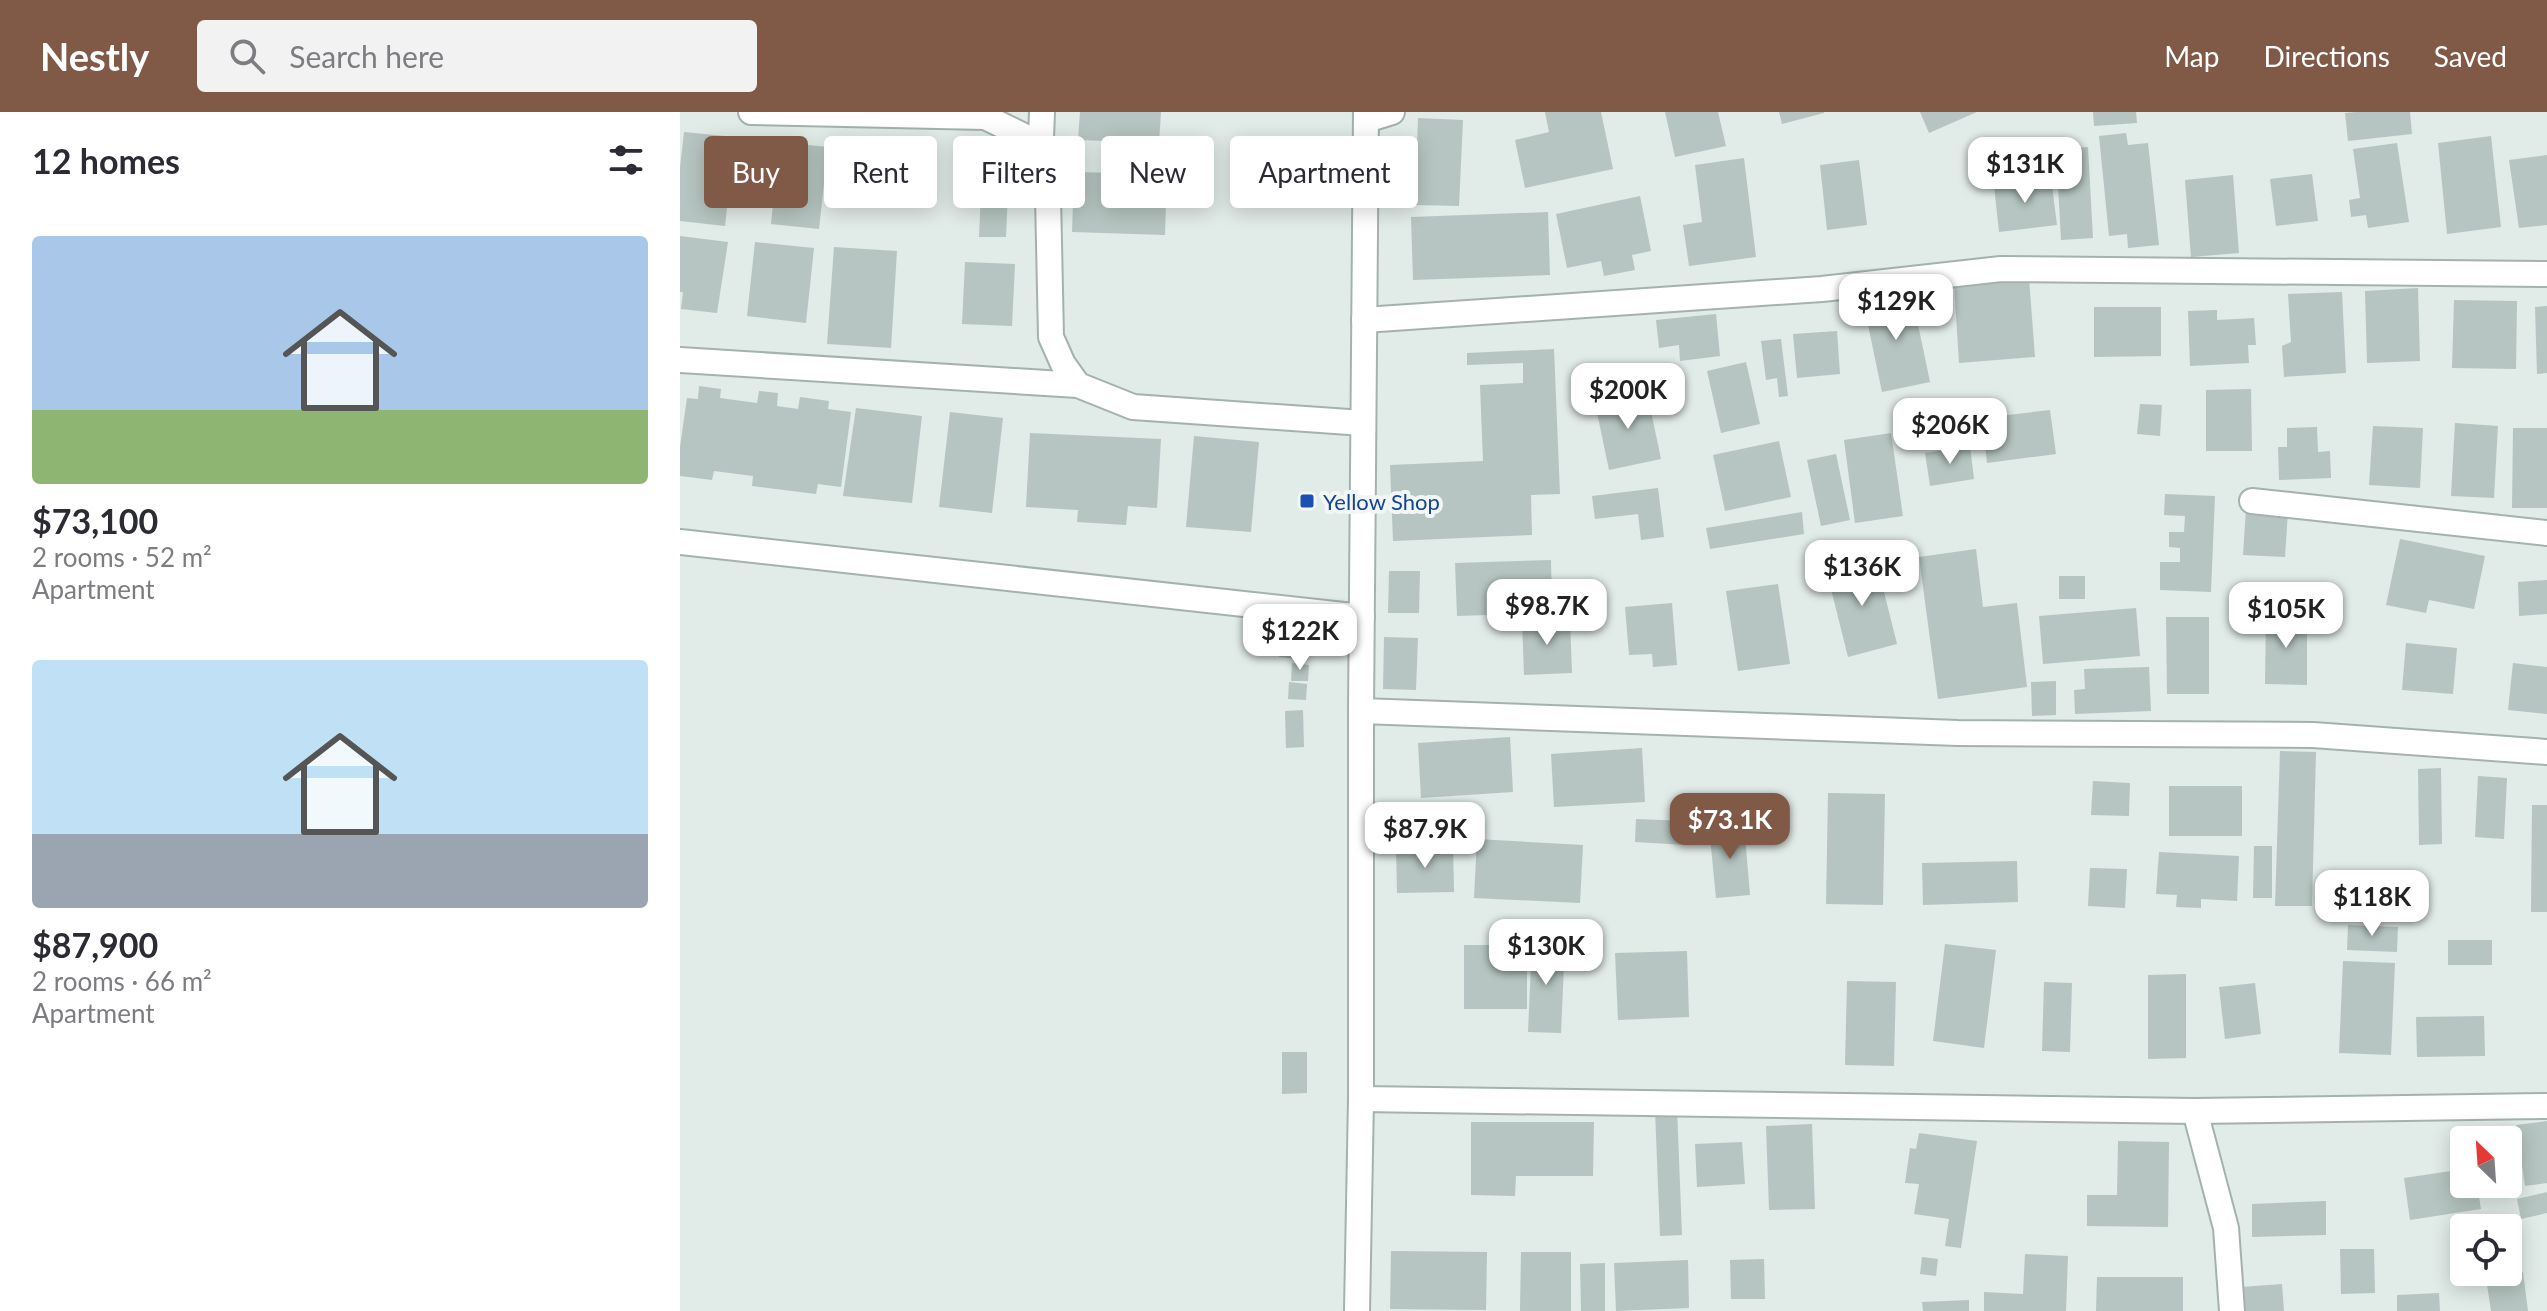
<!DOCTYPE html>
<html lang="en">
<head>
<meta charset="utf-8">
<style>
  body { margin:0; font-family:Lato,sans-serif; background:#f2f2f3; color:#2b2b33; height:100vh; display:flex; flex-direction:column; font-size:30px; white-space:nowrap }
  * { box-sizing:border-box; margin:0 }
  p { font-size:26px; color:#7c7c81 }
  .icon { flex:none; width:44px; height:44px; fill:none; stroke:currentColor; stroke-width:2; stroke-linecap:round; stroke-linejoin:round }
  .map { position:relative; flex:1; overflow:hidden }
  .drawer { display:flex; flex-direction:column; background:#fff; width:680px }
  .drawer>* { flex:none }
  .hud { position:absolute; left:24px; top:24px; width:760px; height:72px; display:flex; gap:16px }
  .needle { width:52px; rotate:335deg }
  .tools { position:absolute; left:1770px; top:1014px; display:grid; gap:16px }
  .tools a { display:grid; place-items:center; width:72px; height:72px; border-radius:8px; background:#fff; box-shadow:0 4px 20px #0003; font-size:40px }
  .price { position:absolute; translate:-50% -68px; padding:0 18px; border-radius:16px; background:#fff; color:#222; font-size:26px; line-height:52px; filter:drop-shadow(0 2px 4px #0008) }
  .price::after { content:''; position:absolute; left:50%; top:48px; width:24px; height:18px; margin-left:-12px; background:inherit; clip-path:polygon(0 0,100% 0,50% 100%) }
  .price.active { background:#815a47; color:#fff }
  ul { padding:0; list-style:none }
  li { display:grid; align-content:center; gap:16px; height:424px; padding:0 32px }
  li span { display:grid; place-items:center; height:248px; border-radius:8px; color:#555 }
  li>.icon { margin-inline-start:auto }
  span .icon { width:144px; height:144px; fill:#fffc; stroke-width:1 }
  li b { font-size:34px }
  h2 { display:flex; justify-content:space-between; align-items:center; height:96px; padding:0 32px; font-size:34px }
  .chip { padding:0 28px; border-radius:8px; background:#fff; box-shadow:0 4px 20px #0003; font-size:28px; line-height:72px }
  .chip.active { background:#815a47; color:#fff }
  header { display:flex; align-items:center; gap:48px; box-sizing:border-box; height:112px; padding:0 40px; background:#815a47; color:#fff }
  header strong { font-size:38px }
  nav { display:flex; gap:44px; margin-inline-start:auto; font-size:28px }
  .search { width:560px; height:72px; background:#f2f2f3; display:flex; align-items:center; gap:20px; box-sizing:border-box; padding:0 28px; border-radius:8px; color:#7c7c81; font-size:30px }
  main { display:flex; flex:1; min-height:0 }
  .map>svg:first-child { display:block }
  .building { fill:#b6c5c1 }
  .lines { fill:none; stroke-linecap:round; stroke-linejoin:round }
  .minor-casing { stroke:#a4b2af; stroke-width:28 }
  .minor { stroke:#fff; stroke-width:24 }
  .transit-dot { fill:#1a4fb4; stroke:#f1f7f5; stroke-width:3 }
  .labels { text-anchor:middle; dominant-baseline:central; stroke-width:8; stroke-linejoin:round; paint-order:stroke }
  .transit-label { font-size:22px; fill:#164399; stroke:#f1f7f5; text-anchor:start }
</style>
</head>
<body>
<header>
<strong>Nestly</strong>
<div class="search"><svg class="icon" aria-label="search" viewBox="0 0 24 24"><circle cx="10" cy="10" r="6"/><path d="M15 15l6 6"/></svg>Search here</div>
<nav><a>Map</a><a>Directions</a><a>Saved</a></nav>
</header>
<main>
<section class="drawer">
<h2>12 homes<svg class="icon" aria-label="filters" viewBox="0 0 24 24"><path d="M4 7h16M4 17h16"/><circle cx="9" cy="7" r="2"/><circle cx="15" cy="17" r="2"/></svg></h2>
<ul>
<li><span style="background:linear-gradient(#a9c7e8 70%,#8fb573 0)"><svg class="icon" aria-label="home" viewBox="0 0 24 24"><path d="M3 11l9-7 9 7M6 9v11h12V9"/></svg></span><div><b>$73,100</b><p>2 rooms · 52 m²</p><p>Apartment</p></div></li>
<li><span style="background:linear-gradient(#bfe0f5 70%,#9aa5b1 0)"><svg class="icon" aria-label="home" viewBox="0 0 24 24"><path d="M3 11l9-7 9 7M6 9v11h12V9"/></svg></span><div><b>$87,900</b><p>2 rooms · 66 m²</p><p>Apartment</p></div></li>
</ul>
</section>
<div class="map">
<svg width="1867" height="1199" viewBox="0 0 1867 1199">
  <rect width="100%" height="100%" fill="#e1ebe8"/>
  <g class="building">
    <polygon points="400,0 481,0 479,31 398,28"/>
    <polygon points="865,0 921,0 933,57 845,76 835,28 869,20"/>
    <polygon points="985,0 1038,0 1046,34 995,45"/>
    <polygon points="1099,0 1144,0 1144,1 1102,12"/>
    <polygon points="1240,0 1297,0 1249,21"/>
    <polygon points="1413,0 1456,0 1457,11 1414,14"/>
    <polygon points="1676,0 1730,0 1732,22 1668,29 1665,1"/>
    <polygon points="738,6 783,8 779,94 735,93"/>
    <polygon points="4,20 55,25 45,114 0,109 0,55"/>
    <polygon points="1446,21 1448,33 1468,31 1479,133 1448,136 1447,122 1429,124 1419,24"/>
    <polygon points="1811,24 1821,115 1767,122 1758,31"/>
    <polygon points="99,30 148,35 139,117 91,112"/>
    <polygon points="1717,31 1729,110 1688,116 1686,103 1671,105 1669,88 1680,86 1673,37"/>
    <polygon points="1408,35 1413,126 1381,128 1376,37"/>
    <polygon points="1867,43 1867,113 1839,116 1829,48"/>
    <polygon points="1064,46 1076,145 1009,154 1003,113 1022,110 1015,53"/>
    <polygon points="1179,48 1187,113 1147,118 1140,53"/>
    <polygon points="302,58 329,59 326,125 299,125"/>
    <polygon points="394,60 487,62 485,123 392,120"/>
    <polygon points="1632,62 1638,109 1596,114 1590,67"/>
    <polygon points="1553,63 1559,141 1511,145 1505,68"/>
    <polygon points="1371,66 1377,113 1319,120 1314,74"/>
    <polygon points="960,84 971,139 952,143 955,158 924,164 921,149 887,156 876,102"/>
    <polygon points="868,100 870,163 733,168 731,105"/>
    <polygon points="0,124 48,130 37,201 1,197 3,180 0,180"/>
    <polygon points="75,130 134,136 126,211 67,204"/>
    <polygon points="154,135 217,139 211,236 147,232"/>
    <polygon points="285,150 335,152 332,214 282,212"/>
    <polygon points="1349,166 1355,245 1279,251 1274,172"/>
    <polygon points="1738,176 1740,249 1687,251 1685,179"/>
    <polygon points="1231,179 1250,270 1202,280 1183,189"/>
    <polygon points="1662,180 1666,261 1604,265 1602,234 1611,230 1608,182"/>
    <polygon points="1774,188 1837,189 1836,257 1772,256"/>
    <polygon points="1867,194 1867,261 1857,262 1855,195"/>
    <polygon points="1414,195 1481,195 1481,244 1414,245"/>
    <polygon points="1537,198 1537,208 1574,206 1576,233 1568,233 1569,251 1510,254 1508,199"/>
    <polygon points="1036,202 1040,244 1000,249 999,233 979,236 976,208"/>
    <polygon points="1157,219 1160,262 1117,266 1113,222"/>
    <polygon points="1101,227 1108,284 1099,285 1097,266 1086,268 1081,229"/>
    <polygon points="874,237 880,382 851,383 852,423 713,429 710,353 803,349 800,273 843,271 843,251 787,253 787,241"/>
    <polygon points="1066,250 1080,312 1041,321 1027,259"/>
    <polygon points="19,274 41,277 40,286 77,291 79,279 98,281 97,294 118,297 120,285 149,289 148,297 171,300 161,375 138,372 136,382 72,374 73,364 34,359 32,368 0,364 0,335 7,286 18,287"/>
    <polygon points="1571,277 1572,339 1526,339 1526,278"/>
    <polygon points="967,280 981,347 929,358 915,291"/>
    <polygon points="1460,292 1482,293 1480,324 1457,322"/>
    <polygon points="176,296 242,304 232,391 163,384"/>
    <polygon points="1370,298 1376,342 1307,351 1302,306"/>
    <polygon points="270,300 323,306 312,401 259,395"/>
    <polygon points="1775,311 1818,314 1814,386 1771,384"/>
    <polygon points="1693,314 1743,316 1740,376 1689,373"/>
    <polygon points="1637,315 1638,340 1650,339 1651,366 1599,368 1598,335 1607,335 1607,316"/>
    <polygon points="1833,316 1867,316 1867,396 1832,396"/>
    <polygon points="350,321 481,327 477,396 448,394 446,413 397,410 398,398 346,395"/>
    <polygon points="1211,321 1223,404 1175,411 1164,328"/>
    <polygon points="514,324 579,330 571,420 506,415"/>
    <polygon points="1099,329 1111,385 1045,399 1033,343"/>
    <polygon points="1290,334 1294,367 1250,374 1245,341"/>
    <polygon points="1156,342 1170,408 1141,414 1127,348"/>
    <polygon points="978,376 984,425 961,428 958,402 915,407 912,384"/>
    <polygon points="1485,382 1535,384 1531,480 1480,478 1480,450 1500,450 1500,436 1489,435 1489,420 1504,420 1505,404 1484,403"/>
    <polygon points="1566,396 1608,399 1605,445 1563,443"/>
    <polygon points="1122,400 1124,422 1030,437 1026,416"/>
    <polygon points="1720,427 1805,444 1794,497 1749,488 1746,501 1706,493"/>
    <polygon points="1296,437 1303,495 1337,491 1347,575 1258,587 1239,445"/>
    <polygon points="871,448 872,501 777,504 775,451"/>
    <polygon points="1196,448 1217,532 1168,545 1147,461"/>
    <polygon points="709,459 740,459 739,501 708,501"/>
    <rect x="1379" y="464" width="26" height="23"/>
    <polygon points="1867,468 1867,502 1839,504 1838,470"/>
    <polygon points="1098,472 1110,552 1058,559 1046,479"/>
    <polygon points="992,491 997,553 973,555 972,542 949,543 945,495"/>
    <polygon points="1456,496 1460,544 1363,552 1359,504"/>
    <polygon points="1586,504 1627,504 1627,573 1585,572"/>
    <polygon points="1486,505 1529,505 1529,582 1487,582"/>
    <polygon points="890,507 892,561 844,563 842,509"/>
    <polygon points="601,524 630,527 628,548 599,545"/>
    <polygon points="704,525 738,526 736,578 703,577"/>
    <polygon points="1726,531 1777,536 1773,582 1722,578"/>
    <polygon points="612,551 629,553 628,569 611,569"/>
    <polygon points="1833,551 1867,555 1867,602 1828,598"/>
    <polygon points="1469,555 1471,599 1395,602 1394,578 1405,577 1404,557"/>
    <polygon points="1376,569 1376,603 1352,604 1351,570"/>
    <polygon points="609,570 627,572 626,588 608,587"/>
    <polygon points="623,598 624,635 606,636 605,599"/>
    <polygon points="830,625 833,680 741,686 738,631"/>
    <polygon points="962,636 965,690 874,695 871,642"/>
    <polygon points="1600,639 1636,640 1632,794 1595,794"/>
    <polygon points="1761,656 1762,732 1739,733 1738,657"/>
    <polygon points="1798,664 1827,666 1824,727 1795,725"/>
    <polygon points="1413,669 1450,671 1449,704 1411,703"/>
    <rect x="1489" y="674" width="73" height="50"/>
    <polygon points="1148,681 1205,682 1203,793 1146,792"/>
    <polygon points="1852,693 1867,693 1867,800 1851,800"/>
    <polygon points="956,707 1007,709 1006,733 955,730"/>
    <polygon points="1064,712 1070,783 1036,786 1029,715"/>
    <polygon points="797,727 903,733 900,791 794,786"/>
    <polygon points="773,734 774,780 717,781 716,736"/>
    <polygon points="1574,734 1592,734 1592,786 1573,786"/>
    <polygon points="1479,740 1559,744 1557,789 1521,787 1521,796 1496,795 1497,783 1476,782"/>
    <polygon points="1337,749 1338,790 1243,793 1242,751"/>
    <polygon points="1410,756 1447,757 1445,796 1408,794"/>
    <polygon points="1668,813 1718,815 1717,840 1667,838"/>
    <rect x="1768" y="828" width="44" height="25"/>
    <polygon points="852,829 885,831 881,921 848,920"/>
    <polygon points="1265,832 1316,838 1304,936 1253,929"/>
    <rect x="784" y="833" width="63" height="64"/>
    <polygon points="1007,839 1009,905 938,908 935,841"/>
    <polygon points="1663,849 1715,851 1711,943 1659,941"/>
    <polygon points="1506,862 1506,946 1468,947 1468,863"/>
    <polygon points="1167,869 1216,870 1214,954 1165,953"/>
    <polygon points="1364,870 1392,871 1390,940 1362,939"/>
    <polygon points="1575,871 1581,922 1545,927 1539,875"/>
    <polygon points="1804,904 1805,944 1737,945 1736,905"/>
    <polygon points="602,940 627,940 627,981 602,982"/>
    <polygon points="997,996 1002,1123 980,1124 975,998"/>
    <polygon points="1867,1009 1867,1071 1845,1074 1836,1013"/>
    <polygon points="791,1010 914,1010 913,1064 836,1064 835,1084 791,1083"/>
    <polygon points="1132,1012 1135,1097 1089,1098 1086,1014"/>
    <polygon points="1239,1021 1297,1029 1281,1136 1265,1134 1269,1107 1234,1102 1239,1072 1225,1071 1230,1036 1236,1037"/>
    <polygon points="1438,1029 1489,1030 1488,1115 1407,1114 1407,1083 1437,1083"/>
    <polygon points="1062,1030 1065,1072 1017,1075 1015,1032"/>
    <polygon points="1784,1057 1784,1072 1797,1072 1801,1097 1730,1108 1724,1066"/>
    <polygon points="1867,1080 1867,1101 1841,1107 1837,1087"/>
    <polygon points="1646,1089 1646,1123 1572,1125 1572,1092"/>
    <polygon points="1660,1137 1694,1137 1695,1181 1661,1182"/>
    <polygon points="711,1139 807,1140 806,1198 710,1197"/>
    <polygon points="841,1140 891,1140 891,1199 840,1199"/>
    <polygon points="1345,1142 1388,1144 1386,1199 1304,1199 1304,1180 1343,1182"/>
    <polygon points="1242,1145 1258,1147 1256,1164 1240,1162"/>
    <polygon points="1084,1147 1085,1187 1051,1187 1050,1148"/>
    <polygon points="1008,1148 1009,1196 936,1199 934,1151"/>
    <polygon points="925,1151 925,1199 901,1199 900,1152"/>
    <polygon points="1843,1160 1848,1199 1811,1199 1806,1166"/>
    <polygon points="1417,1165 1503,1165 1503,1199 1416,1199"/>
    <polygon points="1602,1172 1604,1199 1563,1199 1561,1175"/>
    <polygon points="1759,1181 1760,1199 1717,1199 1717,1183"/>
    <polygon points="1289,1188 1289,1199 1243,1199 1242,1190"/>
  </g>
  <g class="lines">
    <defs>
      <g id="minor">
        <polyline points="71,0 305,5 342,23 360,52 368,84 371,225 383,252 398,273 453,295 683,311"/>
        <polyline points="686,8 712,0"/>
        <polyline points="360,52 362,0"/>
        <polyline points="684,208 1142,177 1321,157 1867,162"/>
        <polyline points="0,248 398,273"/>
        <polyline points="1572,389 1867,421"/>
        <polyline points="0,430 682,505"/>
        <polyline points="681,599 1278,621 1633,623 1867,640"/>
        <polyline points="681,987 1515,999 1867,994"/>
        <polyline points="1515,999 1546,1116 1552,1199"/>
        <polyline points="677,1199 681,987 681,599 686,0"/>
      </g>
    </defs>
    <use href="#minor" class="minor-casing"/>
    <use href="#minor" class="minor"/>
  </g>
  <rect class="transit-dot" x="619" y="381" width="16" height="16" rx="4"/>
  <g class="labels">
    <g class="transit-label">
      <text x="643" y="389">Yellow Shop</text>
    </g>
  </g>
</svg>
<div class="tools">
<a><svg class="needle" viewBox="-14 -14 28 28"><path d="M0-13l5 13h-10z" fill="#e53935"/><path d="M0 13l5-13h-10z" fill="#7c7c81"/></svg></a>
<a><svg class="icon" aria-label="locate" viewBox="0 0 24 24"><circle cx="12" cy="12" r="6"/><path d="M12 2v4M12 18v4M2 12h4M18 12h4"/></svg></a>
</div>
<b class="price" style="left:1345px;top:93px">$131K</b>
<b class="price" style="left:1216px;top:230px">$129K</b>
<b class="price" style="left:948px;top:319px">$200K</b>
<b class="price" style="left:1270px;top:354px">$206K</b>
<b class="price" style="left:1182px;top:496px">$136K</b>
<b class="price" style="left:867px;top:535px">$98.7K</b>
<b class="price" style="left:1606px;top:538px">$105K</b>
<b class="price" style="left:620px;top:560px">$122K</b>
<b class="price active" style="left:1050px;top:749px">$73.1K</b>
<b class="price" style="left:745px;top:758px">$87.9K</b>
<b class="price" style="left:1692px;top:826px">$118K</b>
<b class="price" style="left:866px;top:875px">$130K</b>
<div class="hud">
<a class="chip active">Buy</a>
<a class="chip">Rent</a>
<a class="chip">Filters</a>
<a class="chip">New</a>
<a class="chip">Apartment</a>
</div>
</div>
</main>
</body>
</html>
